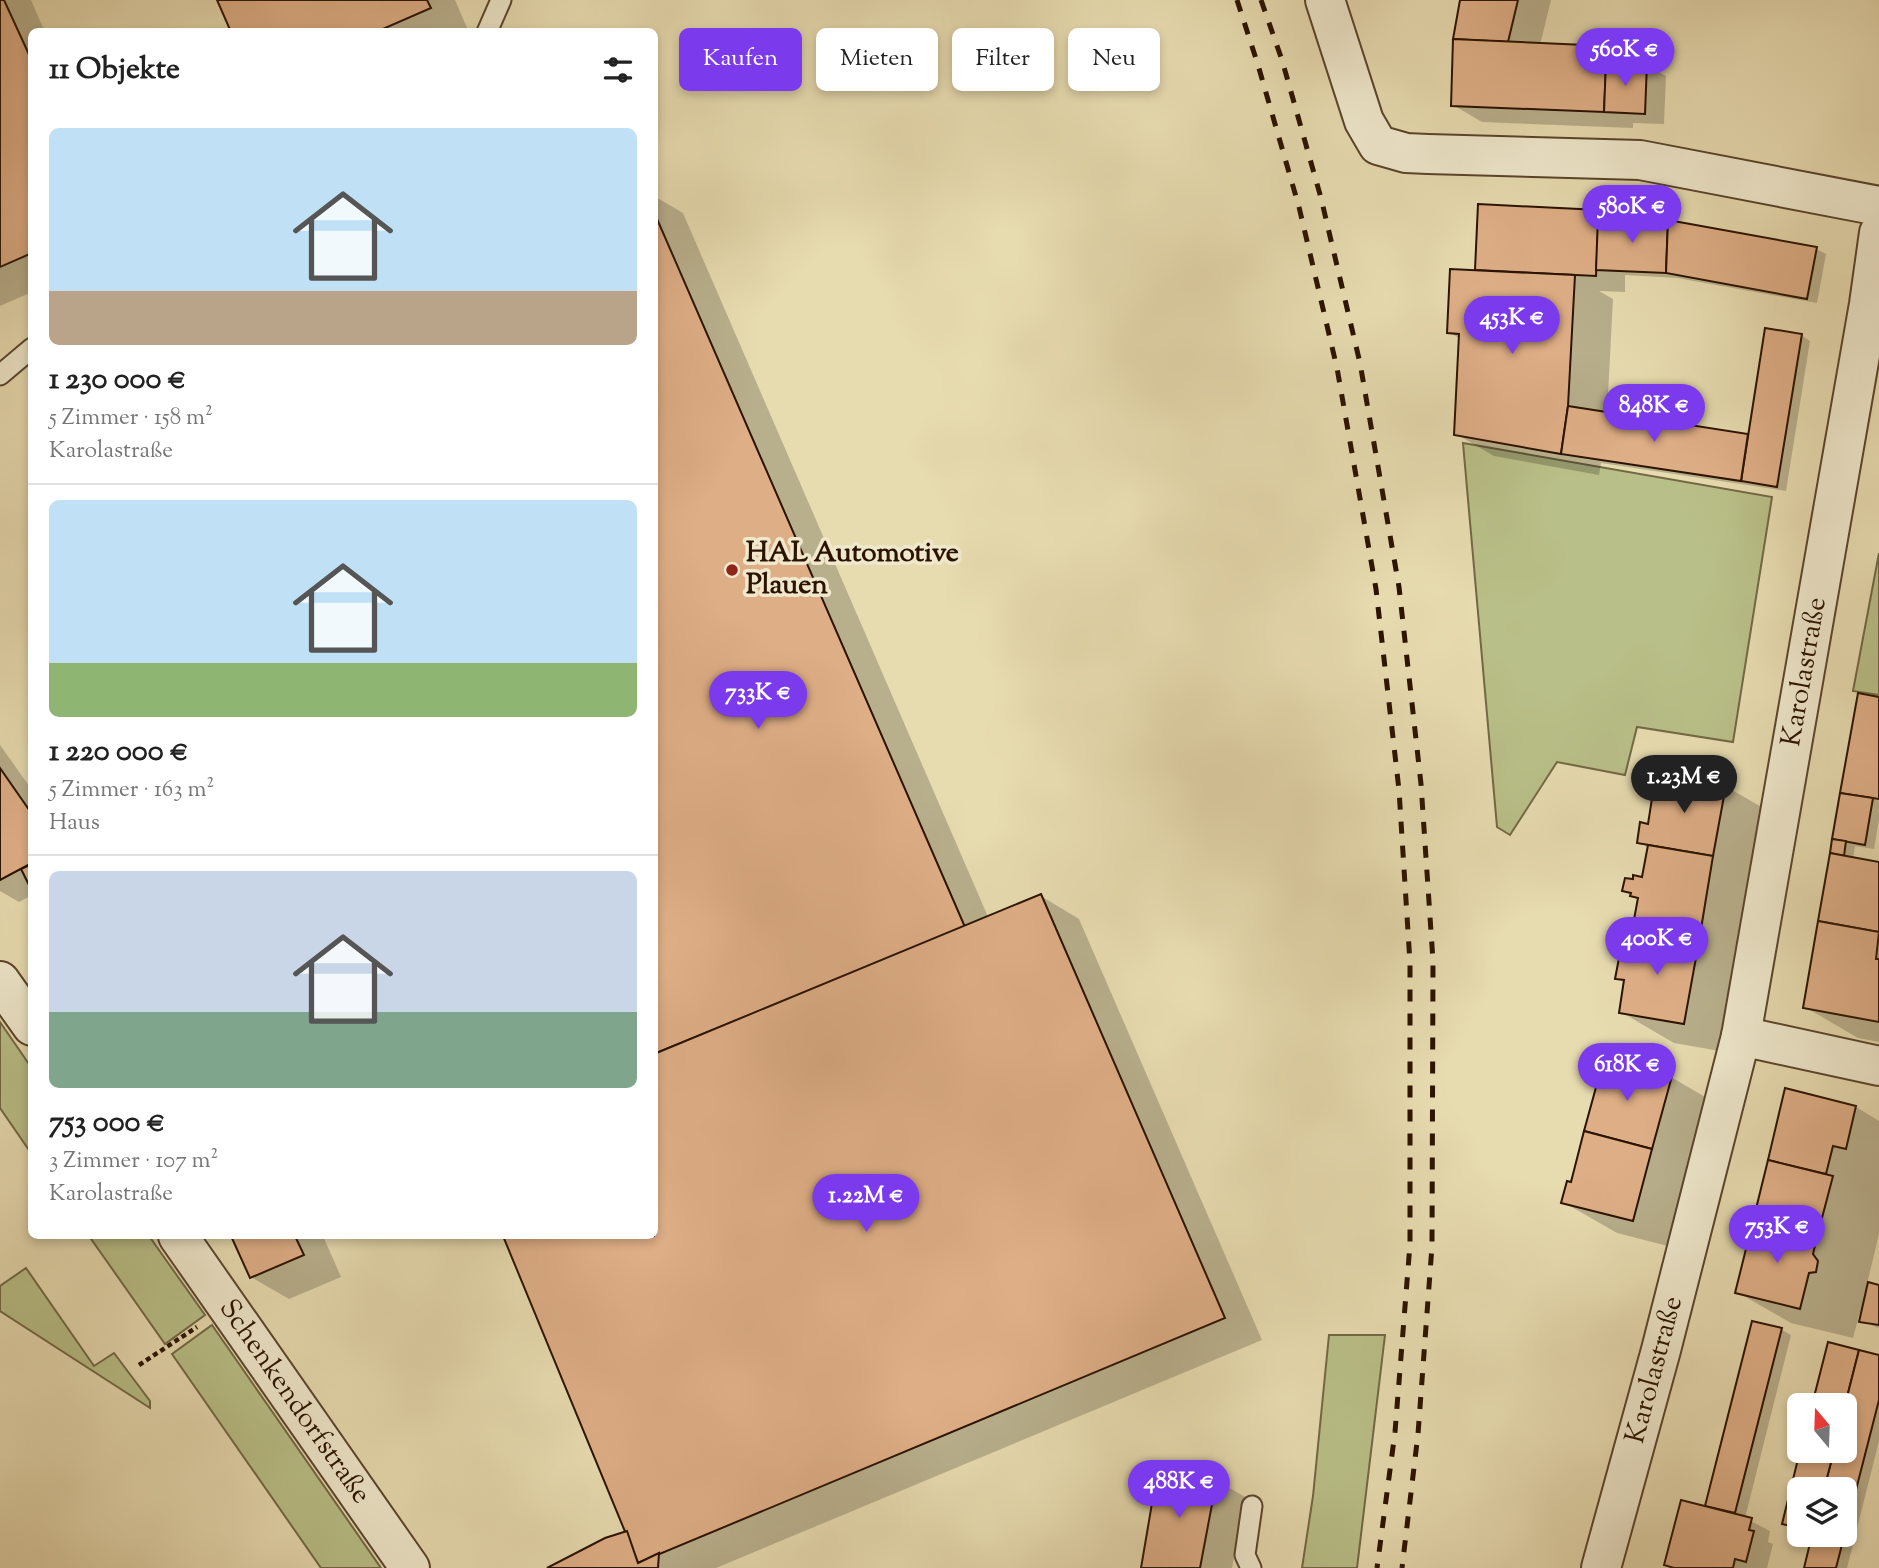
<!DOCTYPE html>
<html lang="de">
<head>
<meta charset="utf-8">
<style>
  body { margin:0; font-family:"Sorts Mill Goudy",serif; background:#f6f6f6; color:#222; height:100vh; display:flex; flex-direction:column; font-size:26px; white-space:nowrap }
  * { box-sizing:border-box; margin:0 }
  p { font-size:23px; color:#767676 }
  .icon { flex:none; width:38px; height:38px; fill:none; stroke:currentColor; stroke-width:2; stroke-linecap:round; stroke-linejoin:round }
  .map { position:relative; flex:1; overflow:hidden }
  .panel { position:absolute; left:28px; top:28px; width:630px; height:1211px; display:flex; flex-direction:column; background:#fff; border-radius:10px; box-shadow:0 4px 10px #0003 }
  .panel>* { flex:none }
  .top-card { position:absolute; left:679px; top:28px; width:665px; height:63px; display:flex; gap:14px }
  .needle { width:46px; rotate:341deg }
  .tools { position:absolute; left:1787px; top:1393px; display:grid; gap:14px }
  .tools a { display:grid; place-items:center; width:70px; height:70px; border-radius:10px; background:#fff; box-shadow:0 4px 10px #0003; font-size:35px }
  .price { position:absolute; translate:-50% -60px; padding:0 16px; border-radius:24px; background:#7c3aed; color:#fff; font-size:23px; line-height:46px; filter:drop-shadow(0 2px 4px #0008) }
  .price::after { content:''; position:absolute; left:50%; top:42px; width:21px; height:16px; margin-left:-10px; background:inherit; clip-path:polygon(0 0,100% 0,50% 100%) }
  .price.on { background:#222; color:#fff }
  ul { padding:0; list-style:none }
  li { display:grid; align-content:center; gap:14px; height:371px; padding:0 21px }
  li+li { border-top:2px solid #e0e0e0 }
  li span { display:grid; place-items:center; height:217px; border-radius:10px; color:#555 }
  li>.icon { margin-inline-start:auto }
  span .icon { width:126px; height:126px; fill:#fffc; stroke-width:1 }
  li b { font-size:30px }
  h2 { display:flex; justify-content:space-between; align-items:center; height:84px; padding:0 21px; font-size:30px }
  .tag { padding:0 24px; border-radius:10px; background:#fff; box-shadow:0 4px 10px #0003; font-size:24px; line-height:63px }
  .tag.on { background:#7c3aed; color:#fff }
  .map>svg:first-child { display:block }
  .green { fill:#b9bf88; stroke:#726944; stroke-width:2 }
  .shadow { fill:#0003 }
  .building { fill:#deae86; stroke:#2b1300; stroke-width:2 }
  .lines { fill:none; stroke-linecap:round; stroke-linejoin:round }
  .service-casing { stroke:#5a452c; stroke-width:23 }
  .minor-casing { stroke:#5a452c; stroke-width:42 }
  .path { stroke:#2b1300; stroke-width:4.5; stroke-dasharray:5 3.5; stroke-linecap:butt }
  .service { stroke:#efe8cc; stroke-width:19 }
  .minor { stroke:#efe8cc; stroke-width:38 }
  .rail { stroke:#2b1300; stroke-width:5; stroke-dasharray:12 12; stroke-linecap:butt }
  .poi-dot { fill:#8f2418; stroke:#efe8cc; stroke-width:2.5 }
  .labels { text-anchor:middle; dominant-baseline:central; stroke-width:7; stroke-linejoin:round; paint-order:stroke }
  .poi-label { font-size:28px; font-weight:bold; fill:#2b1300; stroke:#efe8cc; text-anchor:start }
  .street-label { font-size:28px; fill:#2b1300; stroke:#efe8cc }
</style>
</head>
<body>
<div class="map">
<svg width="1879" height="1568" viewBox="0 0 1879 1568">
  <rect width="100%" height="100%" fill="#e7dbb0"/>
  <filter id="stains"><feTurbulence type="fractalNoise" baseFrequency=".00286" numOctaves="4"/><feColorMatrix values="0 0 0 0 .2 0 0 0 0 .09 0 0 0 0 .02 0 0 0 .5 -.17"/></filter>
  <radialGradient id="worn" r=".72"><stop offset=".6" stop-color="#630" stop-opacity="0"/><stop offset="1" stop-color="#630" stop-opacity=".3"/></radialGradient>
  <g class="green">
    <polygon points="1463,443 1772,497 1733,742 1637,727 1625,775 1557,762 1510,835 1497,827"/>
    <polygon points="1879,553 1879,695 1853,691"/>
    <polygon points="0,1022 31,1067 31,1153 0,1108"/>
    <polygon points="89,1236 149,1236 205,1315 165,1344"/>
    <polygon points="26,1268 94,1366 114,1353 150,1401 150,1408 0,1311 0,1286"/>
    <polygon points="212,1325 381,1568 321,1568 172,1354"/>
    <polygon points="1329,1335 1385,1335 1357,1568 1302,1568 1313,1496"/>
  </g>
  <g class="shadow">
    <polygon points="0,0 31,0 45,32 32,32 32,292 0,306"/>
    <polygon points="219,0 455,0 468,30 233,32"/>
    <polygon points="1462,0 1551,0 1540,45 1606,47 1636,64 1646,65 1666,76 1664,124 1633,123 1633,128 1482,122 1453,105"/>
    <polygon points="654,196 683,213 989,919 1041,896 1079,919 1262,1340 716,1568 550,1568 628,1533 505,1236 654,1236"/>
    <polygon points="1598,212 1610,219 1816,249 1826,254 1817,303 1677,278 1625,275 1625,292 1599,291 1613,299 1607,414 1750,436 1801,335 1810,341 1786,491 1601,463 1599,475 1494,456 1456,434 1461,339 1448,332 1482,272 1476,269"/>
    <polygon points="1879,699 1879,820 1874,849 1855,846 1853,859 1879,864 1879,1042 1858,1038 1805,1007"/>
    <polygon points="0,745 32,790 32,895 19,902 0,891"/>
    <polygon points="1725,786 1779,817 1737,1054 1674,1043 1621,1012 1626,983 1617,978 1628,961 1639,900 1624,891 1644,879 1649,848 1639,842 1649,826"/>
    <polygon points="1671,1077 1724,1108 1687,1251 1617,1233 1563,1202 1572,1185"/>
    <polygon points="1786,1090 1856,1107 1879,1121 1879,1234 1867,1284 1879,1286 1879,1328 1861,1321 1863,1312 1860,1312 1853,1338 1791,1323 1737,1292"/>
    <polygon points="233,1236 323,1236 341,1277 289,1299 251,1277"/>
    <polygon points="1753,1323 1782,1330 1791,1335 1745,1518 1770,1531 1768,1542 1773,1544 1767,1568 1672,1568 1666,1564 1714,1509 1707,1505"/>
    <polygon points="1830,1345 1879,1357 1879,1441 1847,1568 1806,1568 1814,1535 1844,1535 1844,1489 1799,1489 1799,1530 1784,1523 1802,1451 1844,1451 1844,1405 1814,1405"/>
    <polygon points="1216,1480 1245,1497 1232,1568 1143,1568"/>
  </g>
  <g class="building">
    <polygon points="0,0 4,0 32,61 32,253 0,267"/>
    <polygon points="217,0 427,0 431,8 376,32 231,32"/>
    <polygon points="1460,0 1518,0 1508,42 1453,39"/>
    <polygon points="1453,39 1607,46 1604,112 1451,106"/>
    <polygon points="1606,61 1647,63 1645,114 1604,112"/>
    <polygon points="1478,204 1599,210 1596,276 1475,270"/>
    <polygon points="654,212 965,927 654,1054"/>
    <polygon points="1598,217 1668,220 1666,273 1596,270"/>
    <polygon points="1668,220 1817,247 1807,299 1666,273"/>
    <polygon points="1450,269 1575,275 1568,406 1561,454 1454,435 1459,334 1447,333"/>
    <polygon points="1765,328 1802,334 1777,487 1741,481"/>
    <polygon points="1568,406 1748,434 1741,481 1561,454"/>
    <polygon points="1858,693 1879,697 1879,799 1840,793"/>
    <polygon points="0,768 32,814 32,863 0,880"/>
    <polygon points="1656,773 1726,785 1713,856 1637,843 1640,822 1648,824"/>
    <polygon points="1840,793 1873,798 1865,845 1832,839"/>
    <polygon points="1832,839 1846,841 1844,856 1830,853"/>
    <polygon points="1648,845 1713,856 1699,941 1632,930 1638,898 1630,896 1631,893 1622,891 1625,878 1633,879 1633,875 1642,877"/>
    <polygon points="1830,853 1879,862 1879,932 1818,921"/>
    <polygon points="32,864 32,891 21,869"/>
    <polygon points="1041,894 1225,1318 638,1563 503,1236 654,1236 654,1054"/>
    <polygon points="1818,921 1879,932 1876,959 1879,959 1879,1022 1803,1008"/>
    <polygon points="1632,930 1699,941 1684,1024 1619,1013 1624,980 1615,979 1619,958 1627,959"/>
    <polygon points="1599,1057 1672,1076 1652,1149 1584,1131 1598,1080 1593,1078"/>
    <polygon points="1785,1088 1856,1106 1846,1149 1833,1146 1826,1174 1768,1160"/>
    <polygon points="1584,1131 1652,1149 1633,1221 1561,1203 1567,1181 1571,1182"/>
    <polygon points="1768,1160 1833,1176 1817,1237 1753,1221"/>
    <polygon points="1753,1221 1817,1237 1813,1254 1818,1261 1816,1272 1809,1273 1800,1309 1735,1293"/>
    <polygon points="231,1236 295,1236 304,1255 250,1278"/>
    <polygon points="1868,1282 1879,1285 1879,1325 1859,1322"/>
    <polygon points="1752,1321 1782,1328 1735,1513 1705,1506"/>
    <polygon points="1828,1342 1859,1350 1844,1409 1844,1405 1812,1405"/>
    <polygon points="1859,1350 1879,1355 1879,1400 1836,1568 1804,1568 1812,1535 1844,1535 1844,1489 1824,1489 1834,1451 1844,1451 1844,1409"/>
    <polygon points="1800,1451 1834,1451 1824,1489 1799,1489 1799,1528 1782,1524"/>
    <polygon points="1158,1468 1217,1478 1200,1568 1141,1568"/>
    <polygon points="1681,1500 1752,1518 1749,1530 1754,1531 1746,1562 1735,1559 1733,1568 1674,1568 1664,1565"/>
    <polygon points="627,1531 638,1563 659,1553 658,1568 547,1568 605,1538"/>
  </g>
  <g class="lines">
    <defs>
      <g id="service">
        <polyline points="487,32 501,0"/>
        <polyline points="0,375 32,348"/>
        <polyline points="1251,1568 1245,1555 1252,1506"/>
      </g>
      <g id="minor">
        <polyline points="1325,0 1364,121 1378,145 1406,153 1428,154 1640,160 1879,206"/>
        <polyline points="0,981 32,1026"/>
        <polyline points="1741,1036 1879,1066"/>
        <polyline points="178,1236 410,1568"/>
        <polyline points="1601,1568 1661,1350 1741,1036 1869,304 1879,233"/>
      </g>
    </defs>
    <use href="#service" class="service-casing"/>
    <use href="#minor" class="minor-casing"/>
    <polyline class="path" points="139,1365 197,1327"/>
    <use href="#service" class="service"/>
    <use href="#minor" class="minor"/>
    <g class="rail">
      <polyline points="1237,0 1258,65 1299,207 1337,368 1376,589 1399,790 1410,963 1410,1244 1395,1432 1377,1568"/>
      <polyline points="1261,0 1282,60 1321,198 1360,363 1399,587 1421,784 1433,961 1432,1246 1418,1434 1402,1568"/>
    </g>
  </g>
  <circle class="poi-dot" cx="732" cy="570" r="7"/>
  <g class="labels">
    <g class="poi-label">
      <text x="746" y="554">HAL Automotive<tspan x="746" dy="32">Plauen</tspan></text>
    </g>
    <g class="street-label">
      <text transform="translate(1805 672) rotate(-80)">Karolastraße</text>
      <text transform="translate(1655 1370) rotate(-75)">Karolastraße</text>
      <text transform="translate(294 1402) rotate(55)">Schenkendorfstraße</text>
    </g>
  </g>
  <rect width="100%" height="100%" filter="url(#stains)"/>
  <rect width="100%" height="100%" fill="url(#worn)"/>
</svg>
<div class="tools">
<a><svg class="needle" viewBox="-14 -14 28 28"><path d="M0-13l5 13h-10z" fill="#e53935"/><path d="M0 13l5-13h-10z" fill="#767676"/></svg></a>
<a><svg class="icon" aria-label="layers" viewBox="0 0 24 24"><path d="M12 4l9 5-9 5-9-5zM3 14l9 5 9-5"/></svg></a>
</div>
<b class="price" style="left:1625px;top:88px">560K €</b>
<b class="price" style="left:1632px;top:245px">580K €</b>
<b class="price" style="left:1512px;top:356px">453K €</b>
<b class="price" style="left:1654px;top:444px">848K €</b>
<b class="price" style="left:758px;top:731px">733K €</b>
<b class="price on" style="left:1684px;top:815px">1.23M €</b>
<b class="price" style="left:1657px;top:977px">400K €</b>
<b class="price" style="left:1627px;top:1103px">618K €</b>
<b class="price" style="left:866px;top:1234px">1.22M €</b>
<b class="price" style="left:1777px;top:1265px">753K €</b>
<b class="price" style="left:1179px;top:1520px">488K €</b>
<div class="top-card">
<a class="tag on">Kaufen</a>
<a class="tag">Mieten</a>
<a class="tag">Filter</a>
<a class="tag">Neu</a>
</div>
<section class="panel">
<h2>11 Objekte<svg class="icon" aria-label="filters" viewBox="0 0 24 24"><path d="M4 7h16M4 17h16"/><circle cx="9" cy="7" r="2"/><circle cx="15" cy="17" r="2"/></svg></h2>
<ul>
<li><span style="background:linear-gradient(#bfe0f5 75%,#b9a48a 0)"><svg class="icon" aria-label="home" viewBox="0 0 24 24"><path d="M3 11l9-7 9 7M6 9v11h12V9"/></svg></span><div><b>1 230 000 €</b><p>5 Zimmer · 158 m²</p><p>Karolastraße</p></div></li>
<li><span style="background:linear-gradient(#bfe0f5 75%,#8fb573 0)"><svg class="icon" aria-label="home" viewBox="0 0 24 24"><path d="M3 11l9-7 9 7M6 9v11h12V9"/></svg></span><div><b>1 220 000 €</b><p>5 Zimmer · 163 m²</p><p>Haus</p></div></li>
<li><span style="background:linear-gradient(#c9d6e8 65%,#7fa58c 0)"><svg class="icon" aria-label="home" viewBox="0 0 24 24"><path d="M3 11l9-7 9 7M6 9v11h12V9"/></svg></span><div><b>753 000 €</b><p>3 Zimmer · 107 m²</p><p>Karolastraße</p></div></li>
</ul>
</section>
</div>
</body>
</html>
